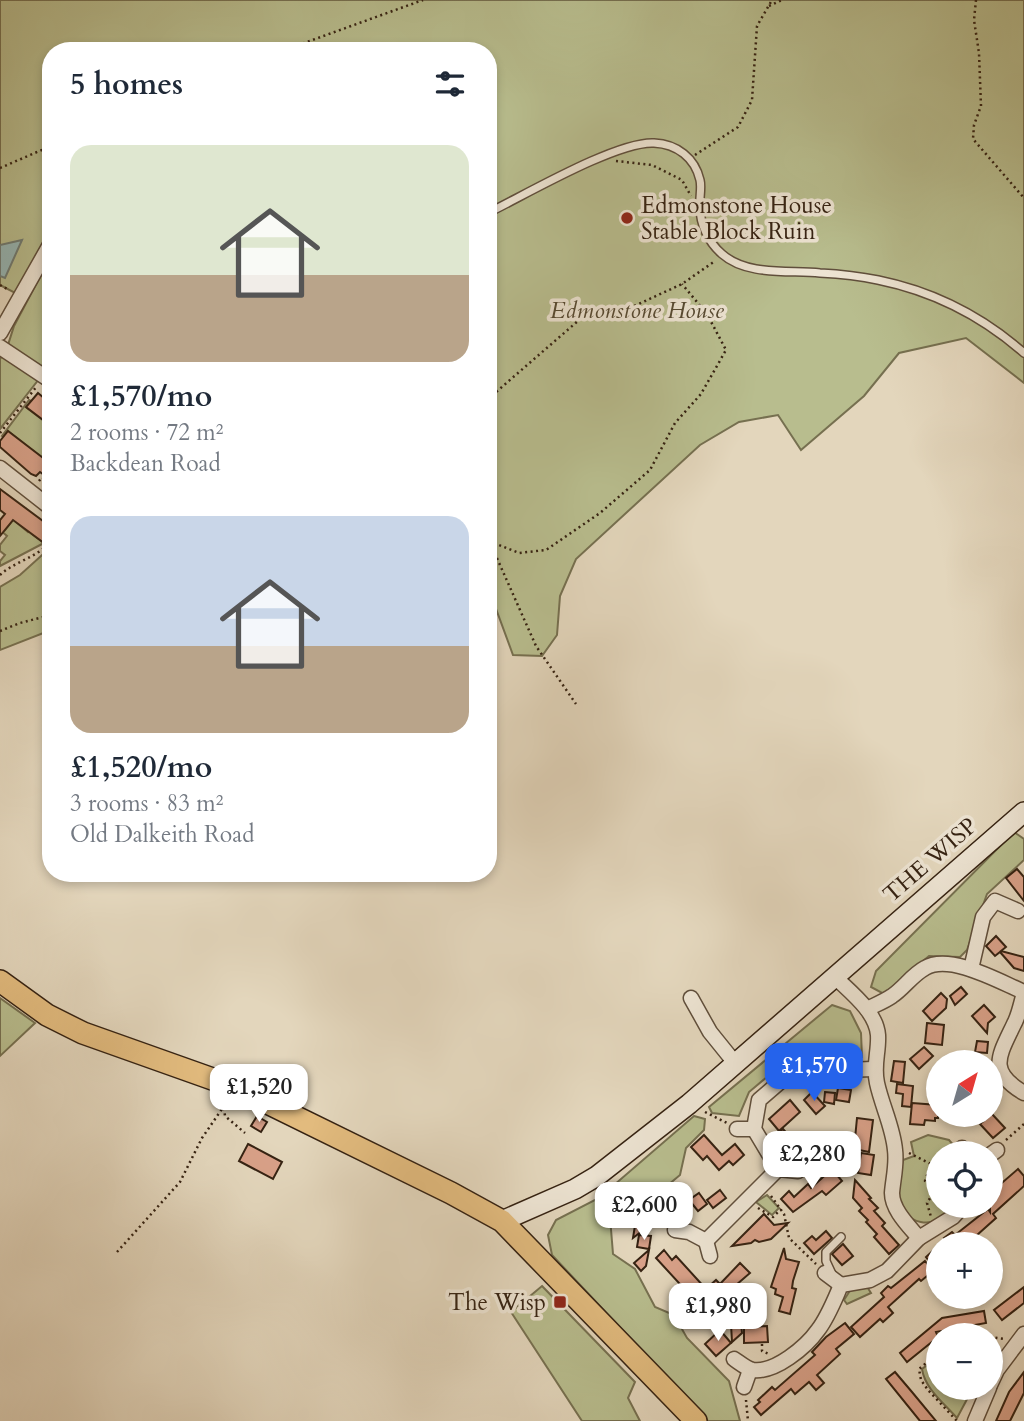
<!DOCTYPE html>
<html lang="en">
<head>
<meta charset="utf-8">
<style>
  body { margin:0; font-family:Cardo,serif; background:#f2f2f3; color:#1f2937; height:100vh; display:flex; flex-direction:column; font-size:26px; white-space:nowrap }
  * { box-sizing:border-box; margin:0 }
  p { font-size:23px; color:#747a83 }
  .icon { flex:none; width:38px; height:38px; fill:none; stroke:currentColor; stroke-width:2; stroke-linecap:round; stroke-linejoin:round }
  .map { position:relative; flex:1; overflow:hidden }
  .sheet { position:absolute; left:42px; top:42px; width:455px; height:840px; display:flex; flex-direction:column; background:#fff; border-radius:28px; box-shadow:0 4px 10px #0003 }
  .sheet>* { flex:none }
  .needle { width:46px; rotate:37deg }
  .fabs { position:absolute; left:926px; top:1050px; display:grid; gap:14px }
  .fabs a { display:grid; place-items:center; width:77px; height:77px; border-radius:50%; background:#fff; box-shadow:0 4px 10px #0003; font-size:35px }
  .price { position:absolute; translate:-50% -60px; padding:0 16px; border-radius:14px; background:#fff; color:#222; font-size:23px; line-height:46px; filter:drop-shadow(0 2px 4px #0008) }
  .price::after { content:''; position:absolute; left:50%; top:42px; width:21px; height:16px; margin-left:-10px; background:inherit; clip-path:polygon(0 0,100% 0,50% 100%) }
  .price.selected { background:#2563eb; color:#fff }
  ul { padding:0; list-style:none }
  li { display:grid; align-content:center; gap:14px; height:371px; padding:0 28px }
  li span { display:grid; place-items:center; height:217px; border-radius:21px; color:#555 }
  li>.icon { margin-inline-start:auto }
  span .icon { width:126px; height:126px; fill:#fffc; stroke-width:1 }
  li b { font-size:30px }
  h2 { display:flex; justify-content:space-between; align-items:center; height:84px; padding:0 28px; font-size:30px }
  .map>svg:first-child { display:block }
  .green { fill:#b8bd8e; stroke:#767050; stroke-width:2 }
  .water { fill:#96b8b7; stroke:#6f7c75; stroke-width:2 }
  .building { fill:#d9a189; stroke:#352212; stroke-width:2 }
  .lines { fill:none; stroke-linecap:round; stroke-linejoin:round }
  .lane-casing { stroke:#604f3c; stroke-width:10 }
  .street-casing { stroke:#604f3c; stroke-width:17 }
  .secondary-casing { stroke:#352212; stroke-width:22 }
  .primary-casing { stroke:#352212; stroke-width:24 }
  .path { stroke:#352212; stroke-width:2.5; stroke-dasharray:2 3.5; stroke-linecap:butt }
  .lane { stroke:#ede4d3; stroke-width:7 }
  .street { stroke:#ede4d3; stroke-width:14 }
  .secondary { stroke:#ede4d3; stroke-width:19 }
  .primary { stroke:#e2bb7e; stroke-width:21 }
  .poi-dot { fill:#8f2418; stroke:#ede4d3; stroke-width:2.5 }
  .labels { text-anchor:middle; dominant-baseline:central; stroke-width:7; stroke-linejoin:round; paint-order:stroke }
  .poi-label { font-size:23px; fill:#352212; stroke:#ede4d3; text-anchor:start }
  .park-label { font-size:23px; font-style:italic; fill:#564931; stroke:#ede4d3 }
  .street-label { font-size:23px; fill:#352212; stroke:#ede4d3 }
</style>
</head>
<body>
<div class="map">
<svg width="1024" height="1421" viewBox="0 0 1024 1421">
  <rect width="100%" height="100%" fill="#e3d6bc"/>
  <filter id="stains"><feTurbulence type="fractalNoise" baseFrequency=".00286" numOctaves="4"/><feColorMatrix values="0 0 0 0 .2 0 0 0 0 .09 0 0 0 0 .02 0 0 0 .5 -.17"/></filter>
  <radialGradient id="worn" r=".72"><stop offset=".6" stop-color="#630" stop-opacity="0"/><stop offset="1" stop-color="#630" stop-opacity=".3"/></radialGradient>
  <g class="green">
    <polygon points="0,0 1024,0 1024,383 966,338 899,353 864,396 801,450 778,415 739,422 700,445 576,559 560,596 557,635 542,656 513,655 488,587 488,51 51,51 51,227 17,294 0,285"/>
    <polygon points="51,256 51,366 45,373 8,345 14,326"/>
    <polygon points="3,355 39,379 0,429 0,359"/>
    <polygon points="29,400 31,401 27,408 44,421 51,413 48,423 51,426 51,465 8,431 4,437 2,436"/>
    <polygon points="23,507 25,508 15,521 28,532 38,520 32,534 44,543 0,566 0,561 5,555 0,551 0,545 7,536 0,530 0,526 5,530"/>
    <polygon points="51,547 51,630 0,650 0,587 20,575"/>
    <polygon points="1014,832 1024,839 1024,860 987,894 967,950 960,957 929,956 884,994 871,987 876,971"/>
    <polygon points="0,998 35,1023 0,1056"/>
    <polygon points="832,1005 850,1011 861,1033 862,1057 808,1057 774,1071 749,1092 739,1116 712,1113 709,1107"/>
    <polygon points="694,1116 705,1119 704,1130 686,1148 680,1175 668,1185 639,1191 610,1217 613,1254 635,1269 655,1307 674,1315 687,1338 729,1381 740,1421 708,1421 552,1255 548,1235 556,1220 599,1198"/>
    <path d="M 928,1135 L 949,1140 L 960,1153 L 938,1153 L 938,1206 L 955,1206 C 936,1232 902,1227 897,1193 C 896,1183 901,1170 903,1160 L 914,1156 L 911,1142 Z"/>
    <polygon points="767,1195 779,1208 772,1215 756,1202"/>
    <polygon points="866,1285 871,1293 847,1304 844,1300 851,1289"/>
    <polygon points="542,1286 635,1382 628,1398 640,1421 582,1421 511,1312"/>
    <path d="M 938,1357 L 938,1388 L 973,1388 L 957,1418 C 944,1403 925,1389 922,1369 Z"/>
  </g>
  <polygon class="water" points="22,240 5,278 0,276 0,245"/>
  <g class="building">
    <polygon points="38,393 51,404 51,426 26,407"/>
    <polygon points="8,431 51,464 51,480 40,472 36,476 31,474 0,447 0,441"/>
    <polygon points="0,489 51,527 51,534 44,543 13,520 0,536 0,520 5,514 0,510"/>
    <polygon points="1017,869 1024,877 1024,901 1006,878"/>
    <polygon points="996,936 1006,947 1001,951 1024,957 1024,971 1014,968 1000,952 995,956 986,946"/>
    <polygon points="961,987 967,994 955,1005 950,996"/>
    <polygon points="941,993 947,999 946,1008 932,1021 923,1011"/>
    <polygon points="984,1005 995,1017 988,1023 987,1033 972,1016"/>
    <polygon points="927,1023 944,1025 942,1045 925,1043"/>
    <polygon points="977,1041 988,1042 987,1053 975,1052"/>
    <polygon points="924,1047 933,1056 919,1069 910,1059"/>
    <polygon points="894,1061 905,1062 903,1083 891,1081"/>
    <polygon points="897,1084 913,1086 911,1107 902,1106 903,1094 896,1093"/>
    <polygon points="838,1088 851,1090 849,1102 836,1100"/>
    <polygon points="812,1092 825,1106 816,1114 804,1100"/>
    <polygon points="825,1092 835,1093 834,1104 824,1102"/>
    <polygon points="790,1100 800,1112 779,1131 769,1119"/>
    <polygon points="912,1103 938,1105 938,1118 935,1118 935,1121 925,1120 924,1125 910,1124"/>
    <polygon points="992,1114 1005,1128 993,1138 980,1124"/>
    <polygon points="257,1116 267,1122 261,1132 251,1126"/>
    <polygon points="857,1118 873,1120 869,1152 854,1149"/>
    <polygon points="783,1129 790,1137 782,1144 775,1136"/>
    <polygon points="806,1134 825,1151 811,1163 794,1145"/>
    <polygon points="704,1135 722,1155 735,1144 744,1155 733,1165 729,1161 719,1170 707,1156 703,1160 691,1147"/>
    <polygon points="248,1144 282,1162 273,1179 239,1161"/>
    <polygon points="861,1153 874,1155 871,1175 858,1173"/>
    <polygon points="832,1169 842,1181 826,1195 822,1191 793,1212 781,1199 789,1191 794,1197 808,1184 811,1188"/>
    <polygon points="1018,1169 1024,1176 1024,1186 993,1214 996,1218 967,1244 945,1244 947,1242 944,1238 952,1232 955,1235 988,1209 990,1212 990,1199 999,1191 996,1188"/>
    <polygon points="855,1180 871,1198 869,1199 878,1208 874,1211 885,1223 882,1226 899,1245 889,1254 874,1237 877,1234 866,1222 868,1220 859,1211 862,1208 853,1198"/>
    <polygon points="720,1190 726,1198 713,1208 707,1200"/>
    <polygon points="699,1193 707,1204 698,1211 689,1200"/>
    <polygon points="682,1195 689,1203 675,1214 669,1205"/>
    <polygon points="662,1201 669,1210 633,1238 638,1207 644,1202 650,1210"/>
    <polygon points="764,1214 774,1225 788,1223 771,1239 759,1242 755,1240 751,1243 732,1246"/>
    <polygon points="826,1231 832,1238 814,1254 804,1243 812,1236 816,1240"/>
    <polygon points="639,1235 651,1236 649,1249 637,1247"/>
    <polygon points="843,1244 853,1256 842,1265 832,1254"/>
    <polygon points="938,1246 938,1261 933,1266 926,1257"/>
    <polygon points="784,1248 786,1259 799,1262 793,1281 792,1288 796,1289 790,1314 779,1311 783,1297 775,1294 776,1289 771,1287"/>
    <polygon points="649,1250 646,1266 641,1271 634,1263"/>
    <polygon points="664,1250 672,1260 676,1256 706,1289 716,1280 720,1284 740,1263 750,1273 714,1304 710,1299 701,1307 656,1258"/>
    <polygon points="925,1261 933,1271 921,1281 919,1279 888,1307 893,1313 883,1322 880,1319 860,1337 851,1327 884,1297 881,1293 888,1286 891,1288"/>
    <polygon points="1024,1287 1024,1303 1002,1320 994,1310"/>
    <polygon points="984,1311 986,1323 936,1332 938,1337 907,1362 900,1353 942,1318"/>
    <polygon points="741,1323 742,1333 732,1342 731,1324"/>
    <polygon points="845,1323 854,1334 836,1349 840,1354 817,1375 824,1383 816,1390 809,1382 795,1394 791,1389 761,1415 754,1407 760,1402 758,1400 772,1387 775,1390 815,1355 812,1352 826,1337"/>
    <polygon points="767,1326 768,1342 744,1343 744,1327"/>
    <polygon points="720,1330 731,1343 716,1356 705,1344"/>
    <polygon points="895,1372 912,1392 936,1421 920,1421 886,1379"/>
    <polygon points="1024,1372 1024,1393 1010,1421 996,1421 1009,1392"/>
  </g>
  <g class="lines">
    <defs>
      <g id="lane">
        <path d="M 488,213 C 525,195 617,141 654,143 C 677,144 695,158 700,180 C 702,188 699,198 700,207 C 700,224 708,242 722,254 C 747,276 788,270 820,273 C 839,274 859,276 878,280 C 932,291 982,316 1024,353"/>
        <polyline points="832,1274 826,1261 826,1252 841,1237"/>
      </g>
      <g id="street">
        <polyline points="0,333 51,243"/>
        <polyline points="0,347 51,381"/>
        <polyline points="0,468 51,508"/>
        <polyline points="971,969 983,917 995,901 1018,911"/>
        <path d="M 834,976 C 850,992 876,1011 878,1035 C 879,1052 873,1065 877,1083 C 882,1106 893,1127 895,1150 C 897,1165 893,1179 892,1193 C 892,1210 909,1226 919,1238"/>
        <path d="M 1024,993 C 1021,1003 1019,1015 1014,1024 C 999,1056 987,1071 1024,1093"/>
        <polyline points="691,998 710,1032 735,1063"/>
        <path d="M 867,1009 C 875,1005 885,1001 892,996 C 904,988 912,975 925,968 C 950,953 1000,982 1024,992"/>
        <polyline points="737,1129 754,1129"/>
        <polyline points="962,1148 967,1153"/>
        <polyline points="990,1155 997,1150"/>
        <polyline points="778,1169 798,1171"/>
        <polyline points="675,1230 689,1232 706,1241 778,1169 754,1129 759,1100 781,1081 810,1071 874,1069"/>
        <polyline points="706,1241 710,1256"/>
        <polyline points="825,1273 841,1285"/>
        <path d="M 734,1359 C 740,1363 747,1369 753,1370 C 775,1373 806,1347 818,1330 C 828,1317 834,1301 841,1285 L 870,1280 L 887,1271 L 919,1238 L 953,1217 L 963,1206"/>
        <polyline points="990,1385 997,1370 1024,1334"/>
        <polyline points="744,1387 750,1370"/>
        <polyline points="975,1421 989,1388"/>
      </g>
      <polyline id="secondary" points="502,1221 575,1189 597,1176 689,1104 1024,812"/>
      <polyline id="primary" points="0,981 47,1015 83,1033 235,1087 451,1193 502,1221 696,1421"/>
    </defs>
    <use href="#lane" class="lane-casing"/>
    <use href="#street" class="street-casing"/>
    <use href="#secondary" class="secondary-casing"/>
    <use href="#primary" class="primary-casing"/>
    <g class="path">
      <polyline points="976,0 974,20 979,53 981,106 974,125 973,139 1024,198"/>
      <polyline points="769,6 782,0"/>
      <polyline points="282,51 423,0"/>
      <polyline points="695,155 738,127 752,100 757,26 772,0"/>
      <polyline points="616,161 652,165 682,180 691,196"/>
      <polyline points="0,168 51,146"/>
      <polyline points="0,285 9,290"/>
      <polyline points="488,399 586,314 606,319 682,284 715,261"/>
      <polyline points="0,433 37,386"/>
      <polyline points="39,481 42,477 51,484"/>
      <polyline points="488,538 536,646 576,704"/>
      <polyline points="489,541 519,553 546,550 600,513 650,470 675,423 701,394 726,350 707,314 682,284"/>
      <path d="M 0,575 C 15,561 37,558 51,541"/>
      <polyline points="0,631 20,623 51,615"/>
      <polyline points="224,1108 225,1116 245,1133"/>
      <polyline points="705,1112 727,1123"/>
      <polyline points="1006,1140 1024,1124"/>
      <polyline points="909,1153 931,1164 938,1164"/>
      <polyline points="931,1164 925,1181 931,1187 932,1195 927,1203 931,1217"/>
      <polyline points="771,1196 784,1214 789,1238 816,1264"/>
      <polyline points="758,1208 773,1217 781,1209"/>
      <polyline points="117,1252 180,1182 202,1138 224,1106"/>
      <polyline points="990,1337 1004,1339"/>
      <polyline points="762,1344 762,1351 769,1354"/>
      <polyline points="938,1353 919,1369 921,1380 928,1390 957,1421"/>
      <polyline points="746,1400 748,1421"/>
    </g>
    <use href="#lane" class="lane"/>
    <use href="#street" class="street"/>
    <use href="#secondary" class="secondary"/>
    <use href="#primary" class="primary"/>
  </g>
  <g class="poi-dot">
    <circle cx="627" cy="218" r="7"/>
    <rect x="553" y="1295" width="14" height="14" rx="3.5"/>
  </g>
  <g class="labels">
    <g class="poi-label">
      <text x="641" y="205">Edmonstone House<tspan x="641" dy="26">Stable Block Ruin</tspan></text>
      <text x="546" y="1302" text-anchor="end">The Wisp</text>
    </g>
    <g class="park-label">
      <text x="637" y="310">Edmonstone House</text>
    </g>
    <g class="street-label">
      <text transform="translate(930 860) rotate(-41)">THE WISP</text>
    </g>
  </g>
  <rect width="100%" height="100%" filter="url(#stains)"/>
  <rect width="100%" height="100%" fill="url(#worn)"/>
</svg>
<div class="fabs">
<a><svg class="needle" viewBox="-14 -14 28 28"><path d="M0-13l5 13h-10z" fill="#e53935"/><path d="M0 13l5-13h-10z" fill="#747a83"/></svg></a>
<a><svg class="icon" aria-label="locate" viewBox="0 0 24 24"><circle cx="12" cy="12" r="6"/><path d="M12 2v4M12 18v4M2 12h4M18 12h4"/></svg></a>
<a>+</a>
<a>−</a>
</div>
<b class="price selected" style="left:814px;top:1103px">£1,570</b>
<b class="price" style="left:259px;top:1124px">£1,520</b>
<b class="price" style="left:812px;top:1191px">£2,280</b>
<b class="price" style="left:644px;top:1242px">£2,600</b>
<b class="price" style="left:718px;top:1343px">£1,980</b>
<section class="sheet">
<h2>5 homes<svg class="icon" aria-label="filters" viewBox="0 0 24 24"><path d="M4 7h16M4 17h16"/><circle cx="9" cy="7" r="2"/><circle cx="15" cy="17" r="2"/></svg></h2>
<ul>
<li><span style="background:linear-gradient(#dfe7d0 60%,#b9a48a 0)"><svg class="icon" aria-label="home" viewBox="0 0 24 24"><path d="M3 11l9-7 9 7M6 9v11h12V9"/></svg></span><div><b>£1,570/mo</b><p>2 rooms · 72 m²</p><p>Backdean Road</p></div></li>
<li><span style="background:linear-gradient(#c9d6e8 60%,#b9a48a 0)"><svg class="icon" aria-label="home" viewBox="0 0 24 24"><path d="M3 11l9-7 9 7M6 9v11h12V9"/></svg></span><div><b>£1,520/mo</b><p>3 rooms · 83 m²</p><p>Old Dalkeith Road</p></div></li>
</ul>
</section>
</div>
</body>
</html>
